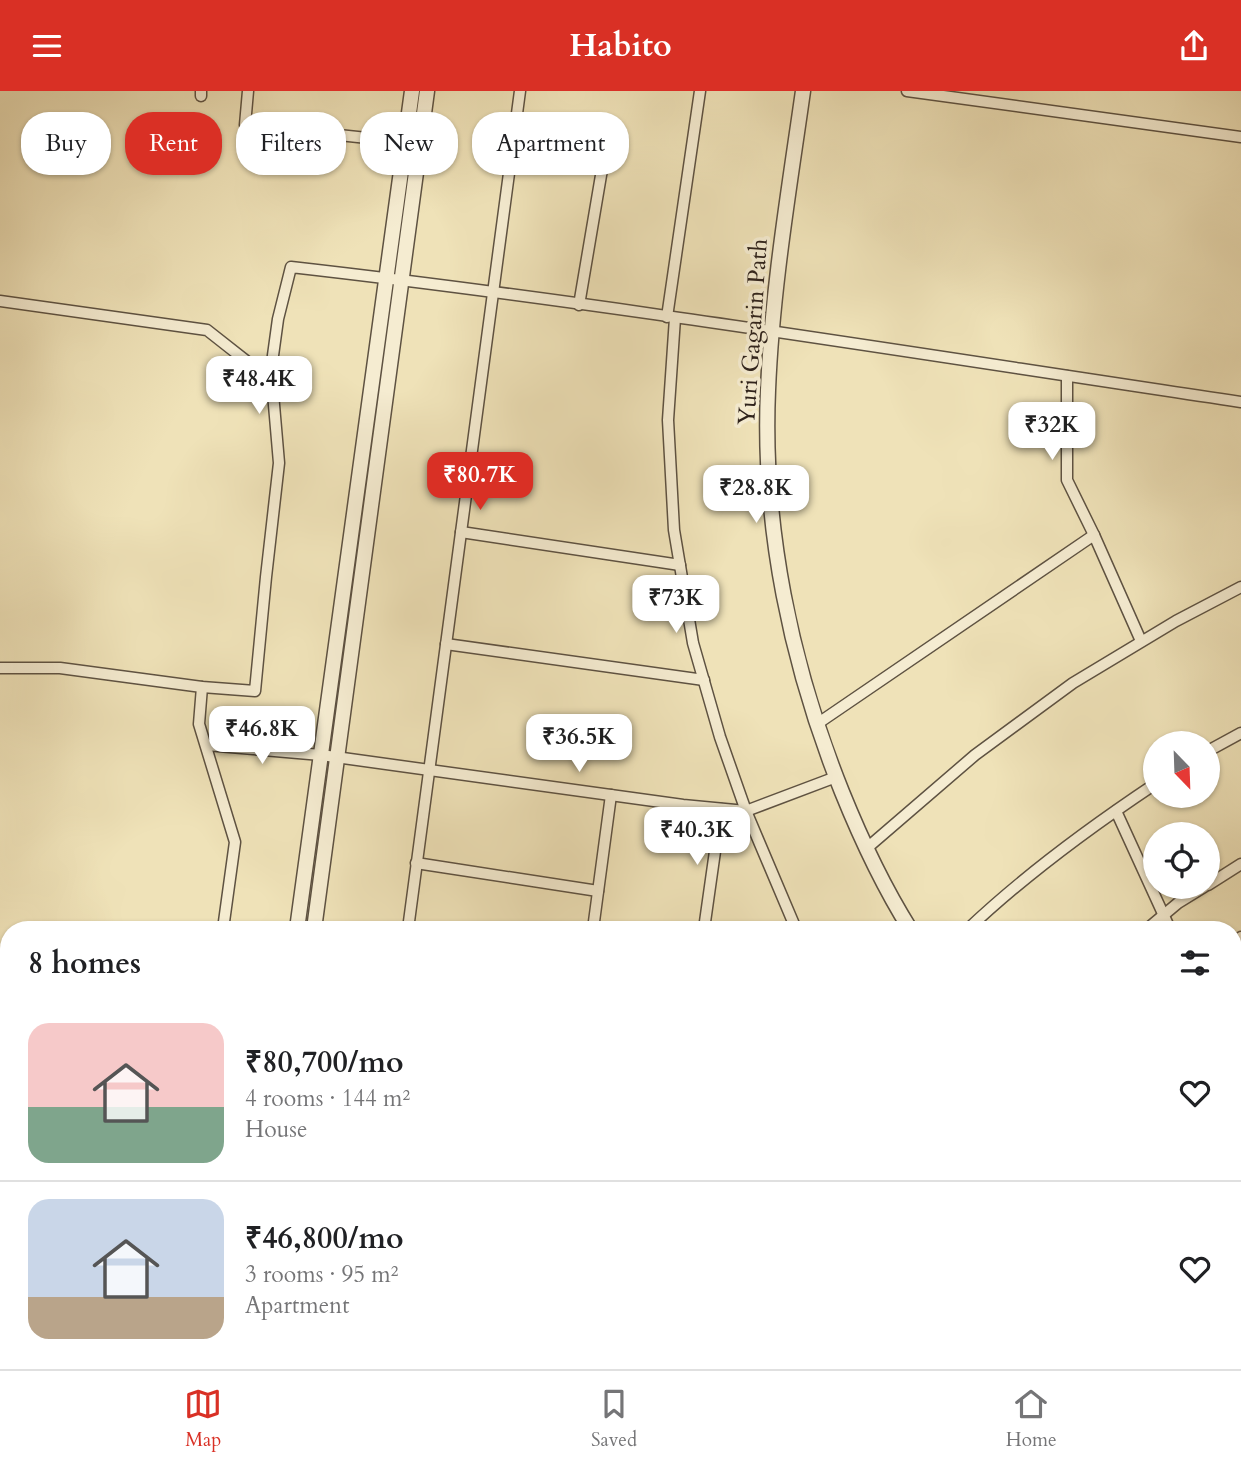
<!DOCTYPE html>
<html lang="en">
<head>
<meta charset="utf-8">
<style>
  body { margin:0; font-family:Cardo,serif; background:#f2f2f2; color:#202124; height:100vh; display:flex; flex-direction:column; font-size:26px; white-space:nowrap }
  * { box-sizing:border-box; margin:0 }
  p { font-size:23px; color:#757577 }
  .icon { flex:none; width:38px; height:38px; fill:none; stroke:currentColor; stroke-width:2; stroke-linecap:round; stroke-linejoin:round }
  .map { position:relative; flex:1; overflow:hidden }
  .panel { position:absolute; left:0px; top:830px; width:1242px; height:450px; display:flex; flex-direction:column; background:#fff; border-radius:28px 28px 0 0; box-shadow:0 2px 5px #0004 }
  .panel>* { flex:none }
  .banner { position:absolute; left:21px; top:21px; width:700px; height:63px; display:flex; gap:14px }
  .needle { width:46px; rotate:157deg }
  .tools { position:absolute; left:1143px; top:640px; display:grid; gap:14px }
  .tools a { display:grid; place-items:center; width:77px; height:77px; border-radius:50%; background:#fff; box-shadow:0 2px 5px #0004; font-size:35px }
  .price { position:absolute; translate:-50% -60px; padding:0 16px; border-radius:14px; background:#fff; color:#222; font-size:23px; line-height:46px; filter:drop-shadow(0 2px 4px #0008) }
  .price::after { content:''; position:absolute; left:50%; top:42px; width:21px; height:16px; margin-left:-10px; background:inherit; clip-path:polygon(0 0,100% 0,50% 100%) }
  .price.active { background:#d93025; color:#fff }
  ul { padding:0; list-style:none }
  li { display:flex; align-items:center; gap:21px; height:175px; padding:0 28px }
  li+li { border-top:2px solid #e0e0e0 }
  li span { display:grid; place-items:center; flex:none; width:196px; height:140px; border-radius:21px; color:#555 }
  li>.icon { margin-inline-start:auto }
  span .icon { width:84px; height:84px; fill:#fffc; stroke-width:1 }
  li b { font-size:30px }
  h2 { display:flex; justify-content:space-between; align-items:center; height:84px; padding:0 28px; font-size:30px }
  .chip { padding:0 24px; border-radius:28px; background:#fff; box-shadow:0 2px 5px #0004; font-size:24px; line-height:63px }
  .chip.active { background:#d93025; color:#fff }
  header { display:flex; justify-content:space-between; align-items:center; height:91px; padding:0 28px; background:#d93025; color:#fff; font-size:32px; font-weight:700 }
  .dock { display:flex; justify-content:space-around; align-items:center; height:98px; border-top:2px solid #e0e0e0; background:#fff; font-size:19px; color:#757577 }
  .dock a { display:grid; justify-items:center; gap:4px }
  .dock .active { color:#d93025 }
  .map>svg:first-child { display:block }
  .lines { fill:none; stroke-linecap:round; stroke-linejoin:round }
  .minor-casing { stroke:#5e5242; stroke-width:13 }
  .tertiary-casing { stroke:#5e5242; stroke-width:17 }
  .minor { stroke:#f5ecd1; stroke-width:10 }
  .tertiary { stroke:#f5ecd1; stroke-width:14 }
  .labels { text-anchor:middle; dominant-baseline:central; stroke-width:7; stroke-linejoin:round; paint-order:stroke }
  .street-label { font-size:24px; fill:#2e221b; stroke:#f5ecd1 }
</style>
</head>
<body>
<header><svg class="icon" aria-label="menu" viewBox="0 0 24 24"><path d="M4 6h16M4 12h16M4 18h16"/></svg>Habito<svg class="icon" aria-label="share" viewBox="0 0 24 24"><path d="M12 15V3M7 8l5-5 5 5M5 13v7h14v-7"/></svg></header>
<div class="map">
<svg width="1241" height="1278" viewBox="0 0 1241 1278">
  <rect width="100%" height="100%" fill="#efe2b8"/>
  <filter id="stains"><feTurbulence type="fractalNoise" baseFrequency=".00286" numOctaves="4"/><feColorMatrix values="0 0 0 0 .2 0 0 0 0 .09 0 0 0 0 .02 0 0 0 .5 -.17"/></filter>
  <radialGradient id="worn" r=".72"><stop offset=".6" stop-color="#630" stop-opacity="0"/><stop offset="1" stop-color="#630" stop-opacity=".3"/></radialGradient>
  <g class="lines">
    <defs>
      <g id="minor">
        <polyline points="248,0 245,34 405,51"/>
        <polyline points="907,0 1241,46"/>
        <polyline points="201,5 201,0"/>
        <polyline points="0,210 207,239 254,276 271,279"/>
        <polyline points="579,214 607,49"/>
        <polyline points="667,226 700,0"/>
        <polyline points="675,227 668,329 674,439 693,552 720,646 746,720 796,838"/>
        <polyline points="1067,285 1067,389 1094,444 1141,550"/>
        <polyline points="461,441 680,474"/>
        <polyline points="446,553 704,589"/>
        <path d="M 0,577 L 60,577 L 202,596 L 255,600 L 266,486 L 279,372 L 271,279 L 278,228 L 291,176 C 608,212 925,264 1241,311"/>
        <polyline points="202,596 199,633 235,751 223,838"/>
        <polyline points="817,633 1094,444"/>
        <polyline points="206,654 321,664 683,714 746,720 836,686"/>
        <polyline points="1208,660 1241,642"/>
        <polyline points="1116,720 1170,838"/>
        <polyline points="867,757 975,664 1073,592 1176,530 1241,496"/>
        <polyline points="416,772 598,800"/>
        <polyline points="1208,794 1241,773"/>
        <polyline points="408,838 520,0"/>
        <polyline points="593,838 611,704"/>
        <polyline points="704,838 721,718"/>
        <path d="M 968,838 C 1025,784 1089,737 1155,693"/>
        <polyline points="1147,838 1178,812 1204,796"/>
        <polyline points="1234,851 1241,846"/>
        <polyline points="1234,994 1241,989"/>
        <polyline points="0,1093 9,1094"/>
        <polyline points="0,1109 9,1110"/>
        <polyline points="1234,1119 1241,1112"/>
        <polyline points="773,1270 786,1278"/>
        <polyline points="413,1278 414,1270"/>
        <polyline points="532,1278 533,1270"/>
        <polyline points="845,1278 849,1270"/>
        <polyline points="980,1278 984,1270"/>
        <polyline points="1092,1278 1097,1270"/>
      </g>
      <g id="tertiary">
        <path d="M 803,0 C 789,99 772,199 768,299 C 762,436 791,574 842,701 C 861,748 883,795 910,838"/>
        <polyline points="297,838 412,0"/>
        <polyline points="314,838 427,0"/>
        <polyline points="1234,1236 1241,1245"/>
        <polyline points="236,1278 237,1270"/>
        <polyline points="254,1278 255,1270"/>
      </g>
    </defs>
    <use href="#minor" class="minor-casing"/>
    <use href="#tertiary" class="tertiary-casing"/>
    <use href="#minor" class="minor"/>
    <use href="#tertiary" class="tertiary"/>
  </g>
  <g class="labels">
    <g class="street-label">
      <text transform="translate(753 241) rotate(-86)">Yuri Gagarin Path</text>
    </g>
  </g>
  <rect width="100%" height="100%" filter="url(#stains)"/>
  <rect width="100%" height="100%" fill="url(#worn)"/>
</svg>
<div class="tools">
<a><svg class="needle" viewBox="-14 -14 28 28"><path d="M0-13l5 13h-10z" fill="#e53935"/><path d="M0 13l5-13h-10z" fill="#757577"/></svg></a>
<a><svg class="icon" aria-label="locate" viewBox="0 0 24 24"><circle cx="12" cy="12" r="6"/><path d="M12 2v4M12 18v4M2 12h4M18 12h4"/></svg></a>
</div>
<b class="price" style="left:259px;top:325px">₹48.4K</b>
<b class="price" style="left:1052px;top:371px">₹32K</b>
<b class="price active" style="left:480px;top:421px">₹80.7K</b>
<b class="price" style="left:756px;top:434px">₹28.8K</b>
<b class="price" style="left:676px;top:544px">₹73K</b>
<b class="price" style="left:262px;top:675px">₹46.8K</b>
<b class="price" style="left:579px;top:683px">₹36.5K</b>
<b class="price" style="left:697px;top:776px">₹40.3K</b>
<div class="banner">
<a class="chip">Buy</a>
<a class="chip active">Rent</a>
<a class="chip">Filters</a>
<a class="chip">New</a>
<a class="chip">Apartment</a>
</div>
<section class="panel">
<h2>8 homes<svg class="icon" aria-label="filters" viewBox="0 0 24 24"><path d="M4 7h16M4 17h16"/><circle cx="9" cy="7" r="2"/><circle cx="15" cy="17" r="2"/></svg></h2>
<ul>
<li><span style="background:linear-gradient(#f6c9c9 60%,#7fa58c 0)"><svg class="icon" aria-label="home" viewBox="0 0 24 24"><path d="M3 11l9-7 9 7M6 9v11h12V9"/></svg></span><div><b>₹80,700/mo</b><p>4 rooms · 144 m²</p><p>House</p></div><svg class="icon" aria-label="heart" viewBox="0 0 24 24"><path d="M12 20l-8-8c-3-5 5-10 8-4 3-6 11-1 8 4z"/></svg></li>
<li><span style="background:linear-gradient(#c9d6e8 70%,#b9a48a 0)"><svg class="icon" aria-label="home" viewBox="0 0 24 24"><path d="M3 11l9-7 9 7M6 9v11h12V9"/></svg></span><div><b>₹46,800/mo</b><p>3 rooms · 95 m²</p><p>Apartment</p></div><svg class="icon" aria-label="heart" viewBox="0 0 24 24"><path d="M12 20l-8-8c-3-5 5-10 8-4 3-6 11-1 8 4z"/></svg></li>
</ul>
</section>
</div>
<nav class="dock">
<a class="active"><svg class="icon" aria-label="map" viewBox="0 0 24 24"><path d="M3 6l6-2 6 2 6-2v14l-6 2-6-2-6 2zM9 4v14M15 6v14"/></svg>Map</a>
<a><svg class="icon" aria-label="saved" viewBox="0 0 24 24"><path d="M7 4h10v16l-5-4-5 4z"/></svg>Saved</a>
<a><svg class="icon" aria-label="home" viewBox="0 0 24 24"><path d="M3 11l9-7 9 7M6 9v11h12V9"/></svg>Home</a>
</nav>
</body>
</html>
